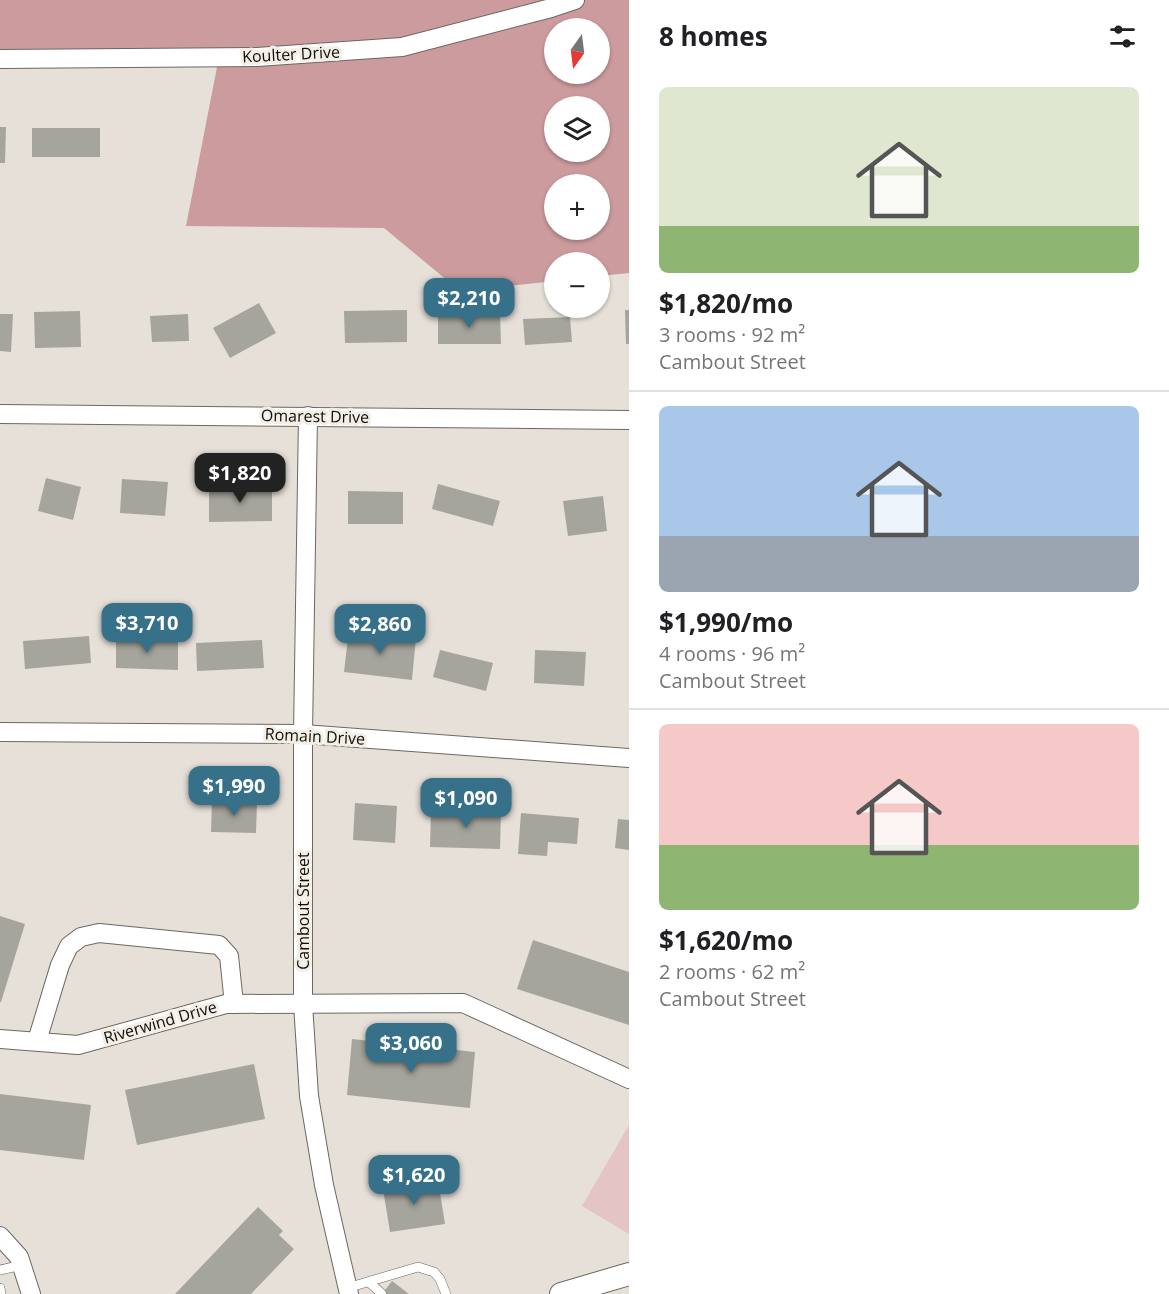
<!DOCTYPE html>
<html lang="en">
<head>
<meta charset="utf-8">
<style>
  body { margin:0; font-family:"Open Sans",sans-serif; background:#f6f6f6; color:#202124; height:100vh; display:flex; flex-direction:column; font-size:22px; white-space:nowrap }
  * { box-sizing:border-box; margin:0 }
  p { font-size:20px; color:#757577 }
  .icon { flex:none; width:33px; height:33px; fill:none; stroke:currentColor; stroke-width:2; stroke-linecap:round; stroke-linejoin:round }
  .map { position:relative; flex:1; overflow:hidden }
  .sheet { display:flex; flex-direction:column; background:#fff; width:540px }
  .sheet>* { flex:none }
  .needle { width:39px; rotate:194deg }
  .controls { position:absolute; left:544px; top:18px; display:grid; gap:12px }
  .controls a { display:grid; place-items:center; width:66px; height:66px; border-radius:50%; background:#fff; box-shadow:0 2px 4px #0004; font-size:30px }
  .price { position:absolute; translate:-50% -51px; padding:0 14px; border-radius:12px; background:#367089; color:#fff; font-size:20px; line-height:39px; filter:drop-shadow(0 2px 3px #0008) }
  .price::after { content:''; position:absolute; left:50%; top:36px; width:18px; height:14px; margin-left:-9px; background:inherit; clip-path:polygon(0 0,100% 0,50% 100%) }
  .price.active { background:#222; color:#fff }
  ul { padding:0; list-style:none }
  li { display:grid; align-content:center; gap:12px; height:318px; padding:0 30px }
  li+li { border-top:2px solid #e0e0e0 }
  li span { display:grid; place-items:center; height:186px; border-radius:9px; color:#555 }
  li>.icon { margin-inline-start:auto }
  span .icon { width:108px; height:108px; fill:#fffc; stroke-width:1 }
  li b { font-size:26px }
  h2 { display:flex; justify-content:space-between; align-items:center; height:72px; padding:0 30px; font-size:26px }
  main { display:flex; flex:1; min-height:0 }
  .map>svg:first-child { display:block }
  .green { fill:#e5c4c6 }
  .forest { fill:#cc9b9e; fill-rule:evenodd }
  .building { fill:#a5a59d }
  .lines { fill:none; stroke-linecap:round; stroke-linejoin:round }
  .service-casing { stroke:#6c6862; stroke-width:10 }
  .minor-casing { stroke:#6c6862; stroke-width:20 }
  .tertiary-casing { stroke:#6c6862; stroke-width:24 }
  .service { stroke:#fff; stroke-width:9 }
  .minor { stroke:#fff; stroke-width:18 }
  .tertiary { stroke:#fff; stroke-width:22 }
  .labels { text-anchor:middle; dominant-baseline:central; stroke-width:6; stroke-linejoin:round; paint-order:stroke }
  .street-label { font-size:16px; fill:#100e0c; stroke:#f3eee6 }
</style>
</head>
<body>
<main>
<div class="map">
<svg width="629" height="1294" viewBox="0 0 629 1294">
  <rect width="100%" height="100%" fill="#e6e0d9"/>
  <polygon class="green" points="629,1125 629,1234 582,1206"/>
  <path class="forest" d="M 0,0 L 629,0 L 629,273 L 600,276 L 600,262 L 555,262 L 555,281 L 460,291 L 384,228 L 186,226 L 219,57 L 0,59 ZM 555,28 L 600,28 L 600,74 L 555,74 ZM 555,106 L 600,106 L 600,152 L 555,152 ZM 555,184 L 600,184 L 600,230 L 555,230 Z"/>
  <g class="building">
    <polygon points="0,127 6,127 5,163 0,163"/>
    <rect x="32" y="128" width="68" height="29"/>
    <polygon points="259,303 276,333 230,358 213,328"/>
    <polygon points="407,310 407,342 345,343 344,311"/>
    <polygon points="625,310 629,310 629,344 626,344"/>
    <polygon points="80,311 81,347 35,348 34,312"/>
    <polygon points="500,313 501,344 438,344 438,314"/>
    <polygon points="0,314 13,314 11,352 0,351"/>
    <polygon points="188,314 189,341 152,342 150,316"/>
    <polygon points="570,317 572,342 525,345 523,319"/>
    <polygon points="46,478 81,487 73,520 38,511"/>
    <polygon points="122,479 168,482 165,516 120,513"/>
    <polygon points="438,484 500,501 493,526 432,509"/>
    <polygon points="209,486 272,486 272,521 209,522"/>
    <polygon points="348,491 403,492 403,524 348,524"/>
    <polygon points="603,496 607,531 568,536 563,501"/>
    <polygon points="349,629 416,637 412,680 344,672"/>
    <polygon points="89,636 91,663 25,669 23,641"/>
    <polygon points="116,639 178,641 178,670 116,668"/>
    <polygon points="262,640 264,668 197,671 196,643"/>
    <polygon points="440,650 493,663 486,691 433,677"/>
    <polygon points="535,650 586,652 584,686 534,683"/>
    <polygon points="212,801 257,803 256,833 211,832"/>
    <polygon points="355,803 397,806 395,843 353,840"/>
    <polygon points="431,809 501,811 500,849 430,847"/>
    <polygon points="521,813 579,818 577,844 548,842 547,856 518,854"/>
    <polygon points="618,819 629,820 629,850 615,848"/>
    <polygon points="0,916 25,924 1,1002 0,1002"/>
    <polygon points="533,940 629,972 629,1025 517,989"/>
    <polygon points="352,1039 475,1052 470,1108 347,1095"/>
    <polygon points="254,1064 265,1119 137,1145 125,1090"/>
    <polygon points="0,1094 91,1105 84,1160 0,1150"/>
    <polygon points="438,1180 445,1224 390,1232 383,1189"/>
    <polygon points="258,1207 283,1231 279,1235 294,1249 251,1294 175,1294"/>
    <polygon points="392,1281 409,1294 382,1294"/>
  </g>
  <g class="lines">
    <defs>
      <g id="service">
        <polyline points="0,1270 22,1265"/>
        <polyline points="369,1282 382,1294"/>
        <polyline points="0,1288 1,1294"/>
        <polyline points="347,1288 418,1267 434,1272 440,1279 446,1294"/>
      </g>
      <g id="minor">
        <polyline points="0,59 257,57 402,47 551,8 575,0"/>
        <polyline points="0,414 629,420"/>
        <polyline points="308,416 303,734 303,1004 309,1096 324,1185 349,1294"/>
        <polyline points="0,732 303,734 629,758"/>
        <polyline points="0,1039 78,1045 226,1004 463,1003 629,1079"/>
        <polyline points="37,1041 60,965 69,946 81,937 99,933 219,945 229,956 234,1004"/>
        <polyline points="0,1236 19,1257 31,1294"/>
      </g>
      <polyline id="tertiary" points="561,1294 629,1274"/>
    </defs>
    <use href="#service" class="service-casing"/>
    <use href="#minor" class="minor-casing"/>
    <use href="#tertiary" class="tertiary-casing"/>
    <use href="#service" class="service"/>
    <use href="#minor" class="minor"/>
    <use href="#tertiary" class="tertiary"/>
  </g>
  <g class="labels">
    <g class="street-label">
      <text transform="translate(291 54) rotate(-3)">Koulter Drive</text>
      <text transform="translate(315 416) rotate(1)">Omarest Drive</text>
      <text transform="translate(315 736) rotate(3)">Romain Drive</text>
      <text transform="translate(303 911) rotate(-90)">Cambout Street</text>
      <text transform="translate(160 1022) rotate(-16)">Riverwind Drive</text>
    </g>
  </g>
</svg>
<div class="controls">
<a><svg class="needle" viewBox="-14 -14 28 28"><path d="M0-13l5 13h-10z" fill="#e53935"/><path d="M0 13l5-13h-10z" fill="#757577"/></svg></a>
<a><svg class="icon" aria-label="layers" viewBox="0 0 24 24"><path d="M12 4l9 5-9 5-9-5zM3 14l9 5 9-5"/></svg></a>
<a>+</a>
<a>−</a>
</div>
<b class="price" style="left:469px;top:329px">$2,210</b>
<b class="price active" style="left:240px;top:504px">$1,820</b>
<b class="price" style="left:147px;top:654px">$3,710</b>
<b class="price" style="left:380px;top:655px">$2,860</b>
<b class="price" style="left:234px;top:817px">$1,990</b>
<b class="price" style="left:466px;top:829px">$1,090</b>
<b class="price" style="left:411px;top:1074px">$3,060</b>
<b class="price" style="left:414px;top:1206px">$1,620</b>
</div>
<section class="sheet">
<h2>8 homes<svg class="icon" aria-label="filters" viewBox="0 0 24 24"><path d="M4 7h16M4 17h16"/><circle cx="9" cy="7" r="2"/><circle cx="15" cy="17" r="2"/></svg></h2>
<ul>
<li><span style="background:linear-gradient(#dfe7d0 75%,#8fb573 0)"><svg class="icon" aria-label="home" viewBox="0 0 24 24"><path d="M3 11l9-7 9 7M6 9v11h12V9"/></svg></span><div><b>$1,820/mo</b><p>3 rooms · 92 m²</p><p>Cambout Street</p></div></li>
<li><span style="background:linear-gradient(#a9c7e8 70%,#9aa5b1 0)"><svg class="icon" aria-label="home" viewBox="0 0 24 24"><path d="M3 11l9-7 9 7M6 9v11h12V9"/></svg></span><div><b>$1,990/mo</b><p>4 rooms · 96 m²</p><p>Cambout Street</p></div></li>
<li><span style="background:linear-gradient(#f6c9c9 65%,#8fb573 0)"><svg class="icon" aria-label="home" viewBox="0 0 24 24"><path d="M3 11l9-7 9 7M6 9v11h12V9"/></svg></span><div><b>$1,620/mo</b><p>2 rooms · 62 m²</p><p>Cambout Street</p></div></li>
</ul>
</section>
</main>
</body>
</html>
